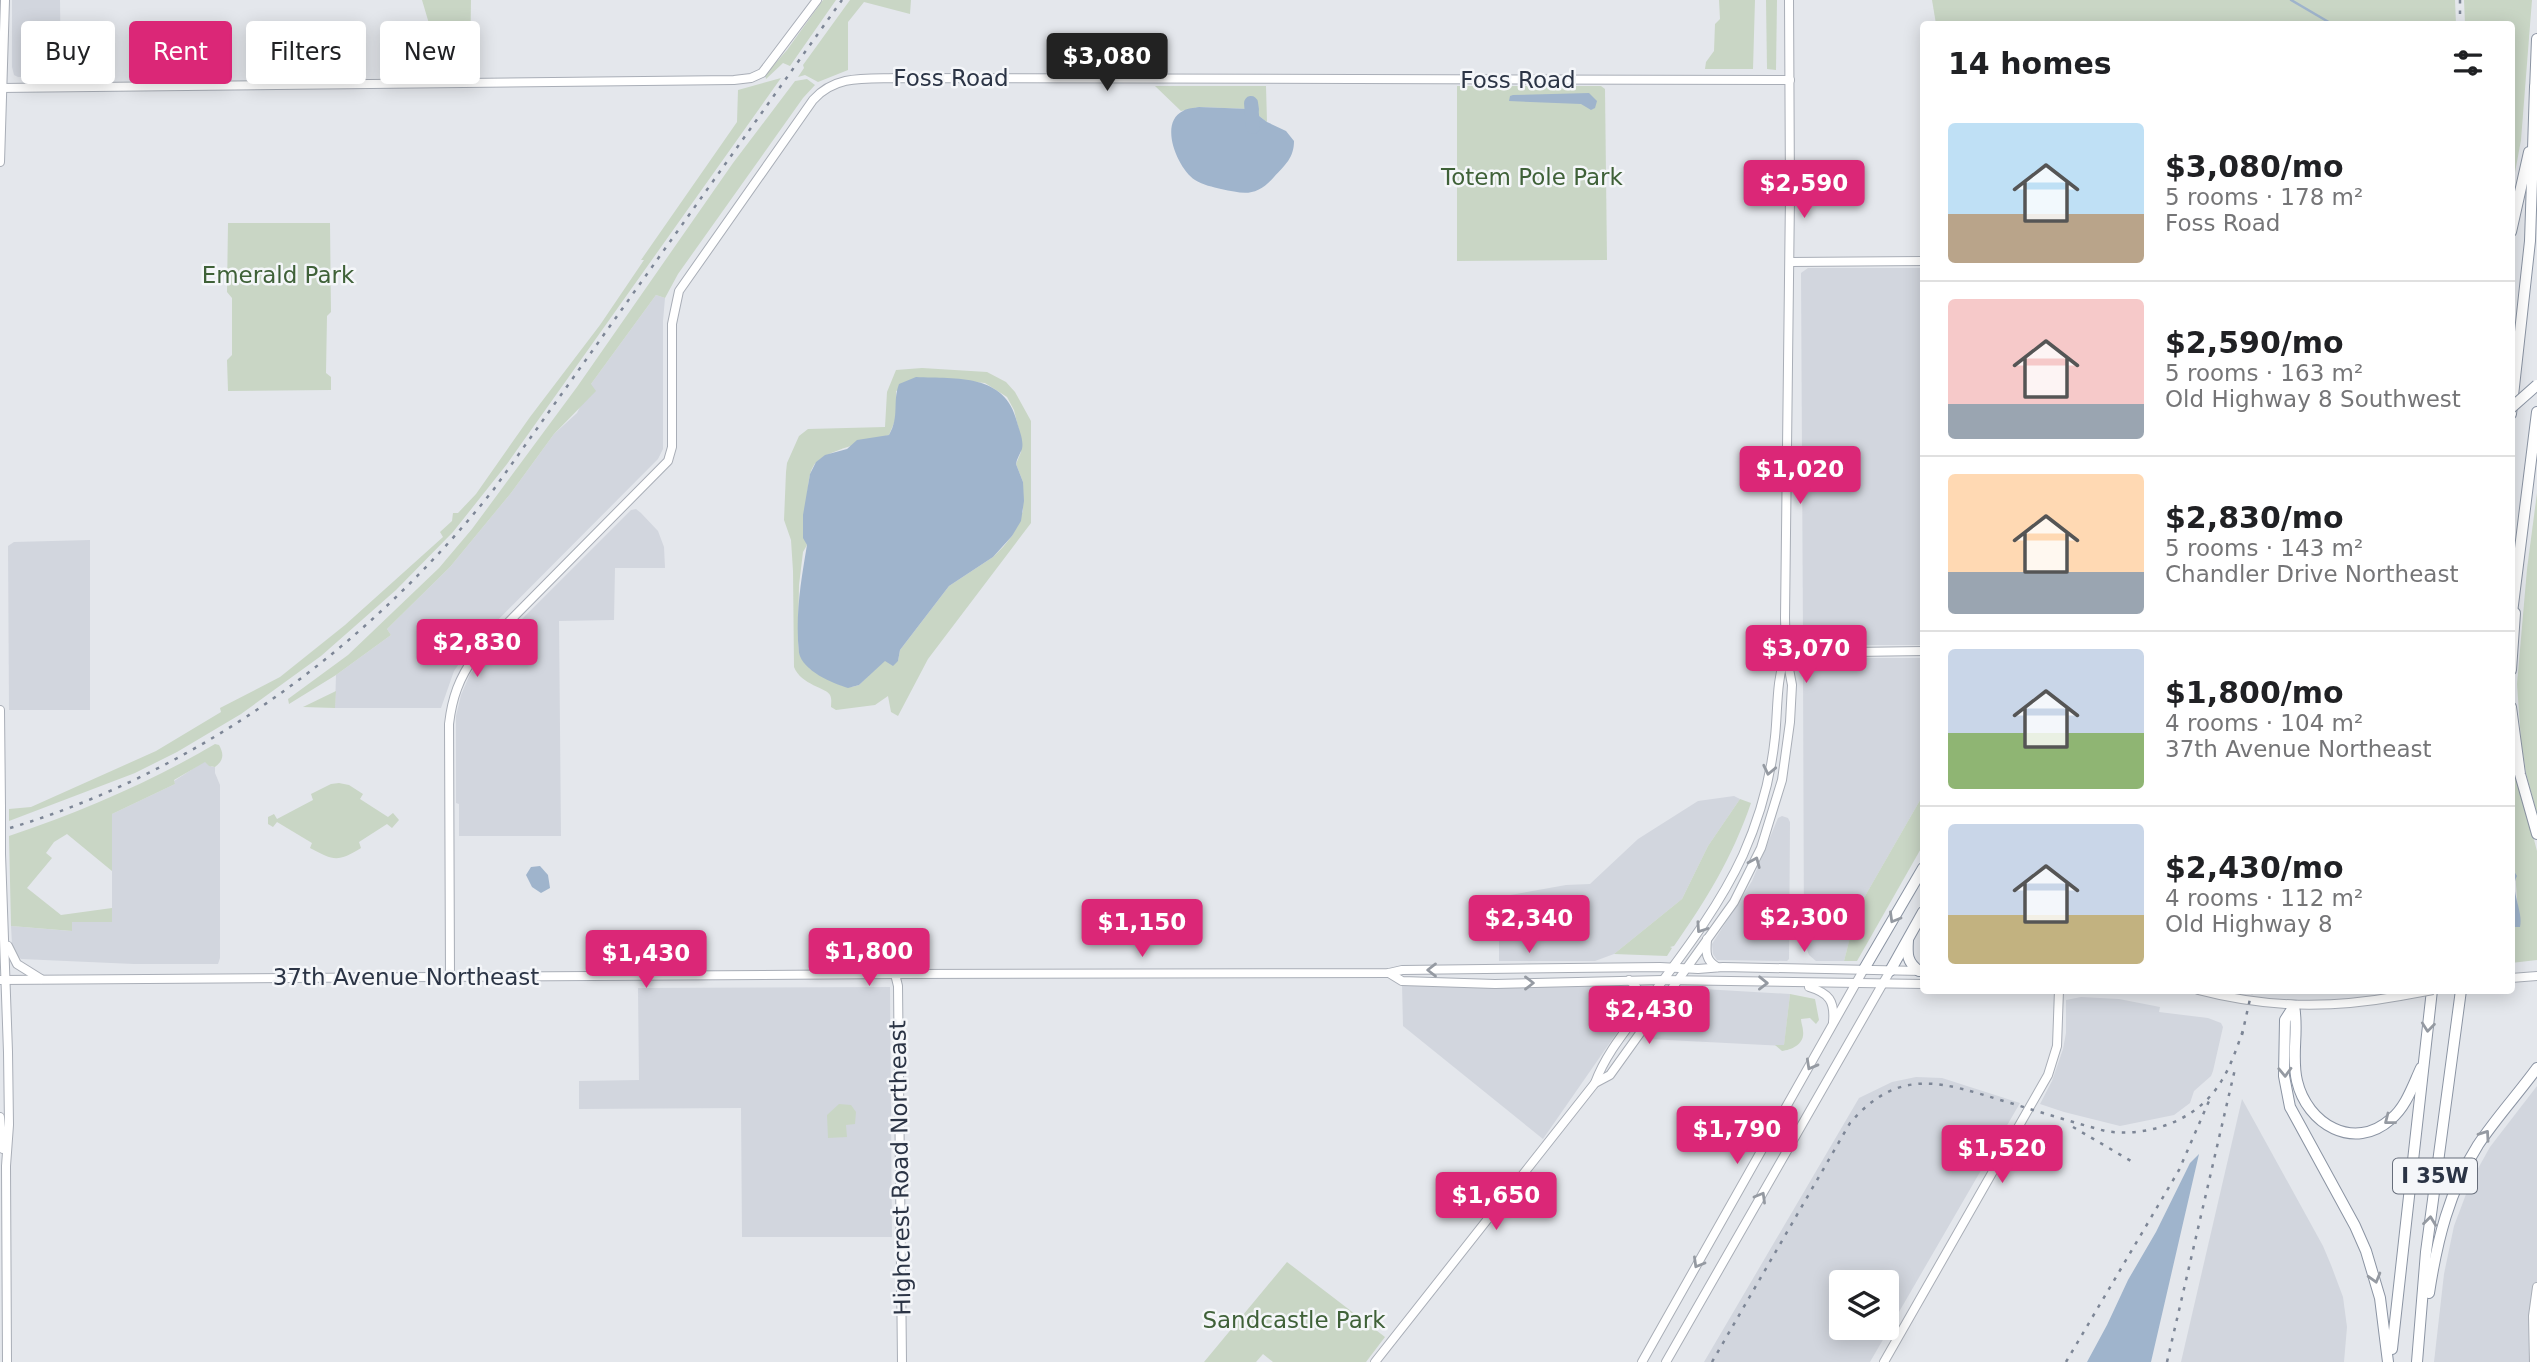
<!DOCTYPE html>
<html lang="en">
<head>
<meta charset="utf-8">
<style>
  body { margin:0; font-family:"DejaVu Sans",sans-serif; background:#f2f2f2; color:#202124; height:100vh; display:flex; flex-direction:column; font-size:26px; white-space:nowrap }
  * { box-sizing:border-box; margin:0 }
  p { font-size:23px; color:#757577 }
  .icon { flex:none; width:38px; height:38px; fill:none; stroke:currentColor; stroke-width:2; stroke-linecap:round; stroke-linejoin:round }
  .map { position:relative; flex:1; overflow:hidden }
  .sheet { position:absolute; left:1920px; top:21px; width:595px; height:973px; display:flex; flex-direction:column; background:#fff; border-radius:7px; box-shadow:0 4px 18px #0003 }
  .sheet>* { flex:none }
  .guide { position:absolute; left:21px; top:21px; width:665px; height:63px; display:flex; gap:14px }
  .fabs { position:absolute; left:1829px; top:1270px; display:grid; gap:14px }
  .fabs a { display:grid; place-items:center; width:70px; height:70px; border-radius:7px; background:#fff; box-shadow:0 4px 18px #0003; font-size:35px }
  .price { position:absolute; translate:-50% -60px; padding:0 16px; border-radius:7px; background:#db2777; color:#fff; font-size:23px; line-height:46px; filter:drop-shadow(0 2px 4px #0008) }
  .price::after { content:''; position:absolute; left:50%; top:42px; width:21px; height:16px; margin-left:-10px; background:inherit; clip-path:polygon(0 0,100% 0,50% 100%) }
  .price.selected { background:#222; color:#fff }
  ul { padding:0; list-style:none }
  li { display:flex; align-items:center; gap:21px; height:175px; padding:0 28px }
  li+li { border-top:2px solid #e0e0e0 }
  li span { display:grid; place-items:center; flex:none; width:196px; height:140px; border-radius:7px; color:#555 }
  li>.icon { margin-inline-start:auto }
  span .icon { width:84px; height:84px; fill:#fffc; stroke-width:1 }
  li b { font-size:30px }
  h2 { display:flex; justify-content:space-between; align-items:center; height:84px; padding:0 28px; font-size:30px }
  .chip { padding:0 24px; border-radius:7px; background:#fff; box-shadow:0 4px 18px #0003; font-size:24px; line-height:63px }
  .chip.selected { background:#db2777; color:#fff }
  .map>svg:first-child { display:block }
  .built { fill:#d2d6de; fill-rule:evenodd }
  .green { fill:#c9d6c5; fill-rule:evenodd }
  .water { fill:#9fb4cc }
  .lines { fill:none; stroke-linecap:round; stroke-linejoin:round }
  .stream { stroke:#9fb4cc; stroke-width:2.5 }
  .river { stroke:#9fb4cc; stroke-width:14 }
  .secondary-casing { stroke:#a9aeb7; stroke-width:10 }
  .highway-casing { stroke:#8b94a3; stroke-width:12 }
  .secondary { stroke:#fff; stroke-width:8 }
  .highway { stroke:#fff; stroke-width:10 }
  .rail { stroke:#7d8696; stroke-width:2.5; stroke-dasharray:3.5 7; stroke-linecap:butt }
  .secondary-bridge-casing { stroke:#a9aeb7; stroke-width:10; stroke-linecap:butt }
  .highway-bridge-casing { stroke:#8b94a3; stroke-width:12; stroke-linecap:butt }
  .secondary-bridge { stroke:#fff; stroke-width:8 }
  .highway-bridge { stroke:#fff; stroke-width:10 }
  .oneway { stroke:#959aa2 }
  .labels { text-anchor:middle; dominant-baseline:central; stroke-width:5; stroke-linejoin:round; paint-order:stroke }
  .shield { fill:#f4f6f9; stroke:#676e7b; stroke-width:2 }
  .shield-label { font-size:21px; font-weight:bold; fill:#2b3445 }
  .street-label { font-size:23px; fill:#2b3445; stroke:#f4f6f9 }
  .park-label { font-size:23px; fill:#3f6138; stroke:#f4f6f9 }
</style>
</head>
<body>
<div class="map">
<svg width="2537" height="1362" viewBox="0 0 2537 1362">
  <rect width="100%" height="100%" fill="#e4e7ec"/>
  <g class="built">
    <polygon points="12,0 60,0 61,77 18,77 14,75 12,67"/>
    <polygon points="1808,268 1923,268 1923,645 1811,645 1803,639 1801,273"/>
    <polygon points="656,295 665,298 663,321 663,449 658,459 470,648 454,671 441,708 335,708 336,675 391,635 387,629 450,567 511,493 554,434 577,413 591,384"/>
    <polygon points="631,510 636,509 641,513 658,531 664,547 665,568 615,568 614,620 559,621 561,836 459,836 459,804 456,803 456,716 461,695 470,674 482,659"/>
    <polygon points="90,540 90,710 9,710 8,546 14,542"/>
    <polygon points="1812,658 1923,658 1923,795 1857,910 1844,961 1816,961 1809,955 1804,942 1803,666 1806,660"/>
    <polygon points="205,761 212,767 215,767 215,773 220,785 220,958 218,964 134,964 21,959 15,953 12,944 11,926 71,931 72,922 112,922 112,814 175,784 174,781"/>
    <polygon points="1734,796 1740,799 1708,846 1682,899 1614,954 1595,961 1499,961 1499,897 1566,885 1590,884 1638,839 1698,801"/>
    <polygon points="1782,816 1788,818 1790,822 1789,959 1787,961 1717,960 1713,954 1712,944 1752,881 1778,818"/>
    <polygon points="1402,984 1624,987 1634,993 1636,1000 1634,1008 1543,1139 1403,1026"/>
    <polygon points="890,987 892,1237 742,1237 741,1108 579,1109 579,1081 639,1080 638,988"/>
    <polygon points="1686,988 1790,994 1784,1046 1648,1039"/>
    <polygon points="2081,997 2119,999 2160,1007 2159,1012 2208,1018 2221,1023 2223,1027 2213,1071 2211,1076 2194,1091 2190,1103 2174,1115 2120,1126 2064,1112 2040,1104 2052,1081 2063,1049 2066,1033 2066,1000"/>
    <path d="M 1916,1077 L 1942,1078 L 2020,1103 L 1870,1362 L 1704,1362 L 1859,1098 L 1892,1082 ZM 1841,1283 L 1886,1283 L 1886,1328 L 1841,1328 Z"/>
    <polygon points="2537,1086 2537,1362 2434,1362 2444,1274 2454,1226 2471,1181 2490,1147"/>
    <polygon points="2242,1099 2323,1246 2331,1265 2343,1297 2347,1327 2344,1362 2181,1362"/>
  </g>
  <g class="green">
    <polygon points="422,0 471,0 470,72 436,73 436,47"/>
    <polygon points="823,0 836,0 790,66 783,63 766,79 765,75 787,50"/>
    <polygon points="850,0 911,0 910,14 864,2 848,22 848,70 818,82 805,75 798,77 804,68 803,65"/>
    <polygon points="1719,0 1755,0 1753,69 1705,69 1706,62 1714,51 1715,24 1720,19"/>
    <polygon points="1766,0 1777,0 1776,70 1767,69"/>
    <polygon points="1932,0 2455,0 2456,24 1936,24"/>
    <polygon points="2464,0 2532,0 2521,140 2511,194 2511,24 2465,24"/>
    <polygon points="781,78 507,464 453,532 396,590 321,656 241,714 177,752 135,773 9,821 9,809 31,807 156,751 221,712 220,708 280,677 345,625 443,537 440,532 452,521 453,513 458,513 476,494 530,417 600,325 644,260 641,260 737,122 738,90"/>
    <polygon points="807,79 815,85 803,98 678,274 665,298 656,295 591,384 596,391 554,434 511,493 450,567 387,629 391,635 336,675 289,704 288,699 348,655 439,568 472,529 577,387 733,163 795,81"/>
    <polygon points="1155,86 1266,86 1267,122 1250,109 1199,107 1181,111"/>
    <polygon points="1457,86 1601,86 1605,89 1607,260 1457,261"/>
    <polygon points="228,223 330,223 331,312 327,316 326,373 331,377 331,390 228,391 227,360 232,355 232,298 227,292"/>
    <path d="M 922,368 L 987,372 L 1006,382 L 1015,392 L 1031,421 L 1031,523 L 928,659 L 898,716 L 891,712 L 888,696 L 875,705 L 836,710 L 831,707 C 831,703 832,699 830,695 C 827,688 801,685 794,667 L 793,571 L 791,540 L 784,520 L 786,472 L 787,463 L 799,436 L 808,429 L 885,427 L 887,392 L 896,370 ZM 938,378 L 985,383 L 1007,397 L 1014,410 L 1021,439 L 1021,452 L 1016,464 L 1023,482 L 1023,511 L 1012,536 L 1003,547 L 993,557 L 949,586 L 900,650 L 898,661 L 890,663 L 885,660 L 859,685 L 852,687 L 843,686 L 810,669 L 799,653 L 798,637 L 799,585 L 803,552 L 807,545 C 801,531 803,518 806,503 C 809,490 807,476 814,465 C 823,451 872,440 889,435 L 897,416 L 896,391 Z"/>
    <polygon points="2537,493 2537,814 2526,773 2521,741 2517,684 2527,569"/>
    <polygon points="336,691 335,708 303,707"/>
    <polygon points="2511,729 2528,817 2537,851 2537,960 2511,963 2511,927 2519,927 2515,871 2511,870"/>
    <path d="M 215,744 L 219,745 C 224,754 224,760 215,767 L 209,766 L 205,762 L 174,780 L 175,784 L 112,814 L 112,871 L 67,834 L 54,842 L 46,853 L 52,858 L 27,888 L 61,915 L 112,908 L 112,922 L 72,922 L 72,931 L 11,926 L 9,836 C 80,812 149,783 215,744 Z"/>
    <path d="M 339,783 L 349,785 L 363,794 L 360,799 L 388,817 L 393,813 L 399,820 L 392,828 L 387,824 L 359,842 L 361,848 C 338,862 334,861 310,848 L 312,843 L 277,822 L 273,827 L 268,824 L 268,817 L 274,814 L 277,819 L 313,800 L 311,794 L 331,784 Z"/>
    <polygon points="1923,795 1923,845 1857,961 1844,961 1857,910"/>
    <path d="M 1740,799 L 1751,803 C 1732,858 1707,899 1674,946 L 1670,947 L 1672,948 L 1667,956 L 1614,954 L 1682,899 L 1708,846 Z"/>
    <path d="M 1790,994 L 1815,999 L 1819,1020 L 1816,1024 L 1810,1018 L 1801,1019 C 1801,1023 1803,1027 1803,1031 C 1805,1044 1792,1050 1782,1051 L 1775,1045 L 1784,1045 Z"/>
    <polygon points="839,1104 851,1105 856,1112 855,1124 846,1125 847,1137 828,1138 827,1115"/>
    <polygon points="1287,1262 1385,1337 1366,1362 1273,1362 1263,1354 1256,1362 1204,1362"/>
  </g>
  <g class="water">
    <polygon points="1589,93 1597,101 1595,108 1591,110 1581,104 1509,101 1510,96 1513,95"/>
    <path d="M 1199,107 L 1250,109 L 1267,122 L 1286,131 L 1294,141 C 1294,158 1285,165 1274,177 C 1256,197 1245,194 1221,189 C 1213,187 1203,185 1195,180 C 1178,169 1158,123 1183,111 C 1187,108 1194,108 1199,107 Z"/>
    <path d="M 916,377 C 957,379 1005,373 1017,422 C 1019,430 1024,440 1022,449 C 1020,454 1017,458 1016,464 L 1023,482 L 1024,501 L 1021,521 L 1012,536 L 993,557 L 949,586 L 900,650 L 898,661 L 893,666 L 885,661 L 859,685 L 848,688 C 832,683 803,671 799,653 C 795,616 801,580 807,545 L 803,538 L 803,515 L 810,474 L 816,462 L 825,455 L 847,449 L 857,440 L 889,435 C 900,416 892,403 899,384 Z"/>
    <polygon points="540,866 548,875 550,888 541,893 532,887 526,875 531,867"/>
    <path d="M 2511,870 L 2514,871 L 2517,876 C 2509,889 2524,912 2520,927 L 2511,927 Z"/>
    <polygon points="2199,1154 2151,1362 2087,1362 2107,1325 2128,1280 2156,1232 2190,1163"/>
  </g>
  <g class="lines">
    <polyline class="stream" points="2291,0 2332,24"/>
    <polyline class="river" points="1252,110 1251,103 1253,127"/>
    <defs>
      <g id="secondary">
        <polyline points="0,88 734,80 751,78 762,73 817,0"/>
        <polyline points="0,162 5,0"/>
        <polyline points="1790,262 1923,261"/>
        <polyline points="1786,653 1923,651"/>
        <polyline points="0,710 1,807"/>
        <polyline points="1,854 8,1052 9,1125 6,1166 7,1362"/>
        <path d="M 1707,939 C 1706,952 1705,960 1717,967"/>
        <polyline points="8,946 17,964 41,979"/>
        <polyline points="1389,973 1402,981 1495,984 1663,980 1923,984"/>
        <polyline points="895,974 898,986 902,1362"/>
        <path d="M 450,977 L 449,724 C 452,698 459,678 475,656 L 668,461 L 672,447 L 672,324 L 679,291 L 813,100 C 836,74 867,79 899,78 L 1790,80"/>
        <polyline points="2511,978 2537,976"/>
        <polyline points="0,980 895,974 1389,973 1402,970 1660,967 1698,969 1723,967 1921,971"/>
        <path d="M 1629,980 C 1641,990 1643,996 1636,1010"/>
        <path d="M 1809,987 C 1829,993 1835,1001 1833,1022"/>
        <path d="M 2198,990 C 2267,1008 2329,1009 2400,996"/>
        <polyline points="1595,1083 1610,1075 1734,902 1761,848 1782,780 1790,722 1792,685 1786,653 1785,618 1790,195 1789,0"/>
        <polyline points="0,1117 3,1149"/>
        <path d="M 1375,1362 L 1595,1083 C 1606,1053 1627,1029 1646,1003 C 1681,956 1718,909 1743,855 C 1759,819 1771,776 1775,737 C 1778,708 1776,681 1786,653"/>
        <polyline points="1642,1362 1864,969"/>
        <polyline points="1666,1362 1890,971"/>
        <polyline points="1884,1362 2048,1075 2057,1046 2059,990"/>
        <polyline points="2534,1362 2533,1316 2537,1287"/>
      </g>
      <g id="highway">
        <polyline points="2535,91 2537,39"/>
        <polyline points="2511,232 2529,152"/>
        <polyline points="2511,414 2530,241 2535,87"/>
        <polyline points="2511,621 2537,412"/>
        <polyline points="2511,670 2515,613"/>
        <polyline points="2511,707 2520,774 2537,834"/>
        <path d="M 1908,940 C 1907,955 1907,962 1919,971"/>
        <polyline points="1864,969 1923,868"/>
        <polyline points="1890,971 1923,912"/>
        <polyline points="2294,1006 2285,1020 2284,1076 2290,1107 2355,1226 2366,1251 2380,1298 2388,1362"/>
        <path d="M 2294,1006 C 2299,1031 2291,1056 2297,1081 C 2307,1124 2354,1152 2391,1119 C 2406,1107 2413,1085 2421,1068"/>
        <path d="M 2429,1293 C 2437,1241 2449,1191 2478,1145 C 2496,1118 2518,1094 2537,1068"/>
        <polyline points="2392,1349 2432,990"/>
        <polyline points="2417,1362 2426,1252 2461,990"/>
      </g>
    </defs>
    <use href="#secondary" class="secondary-casing"/>
    <use href="#highway" class="highway-casing"/>
    <use href="#secondary" class="secondary"/>
    <use href="#highway" class="highway"/>
    <g class="rail">
      <polyline points="2460,0 2460,24"/>
      <path d="M 0,831 C 197,774 368,648 494,489 L 842,0"/>
      <polyline points="2242,1035 2252,990"/>
      <polyline points="2073,1127 2131,1161"/>
      <path d="M 1712,1362 L 1850,1123 C 1900,1065 1944,1083 2007,1102 C 2040,1112 2072,1122 2105,1131 C 2149,1138 2199,1120 2222,1080 C 2232,1064 2238,1044 2245,1025"/>
      <polyline points="2066,1362 2179,1170 2209,1101"/>
      <polyline points="2167,1362 2235,1069"/>
    </g>
    <defs>
      <g id="secondary-bridge">
        <polyline points="1,807 1,854"/>
        <polyline points="2400,996 2433,990"/>
      </g>
      <polyline id="highway-bridge" points="2511,408 2537,385"/>
    </defs>
    <use href="#secondary-bridge" class="secondary-bridge-casing"/>
    <use href="#highway-bridge" class="highway-bridge-casing"/>
    <use href="#secondary-bridge" class="secondary-bridge"/>
    <use href="#highway-bridge" class="highway-bridge"/>
  </g>
  <defs><path id="oneway-chevron" d="M-2-3.5L2.5 0L-2 3.5" fill="none" stroke-width="1.6" stroke-linecap="round" stroke-linejoin="round" transform="scale(1.75)"/></defs>
  <g class="oneway">
    <use href="#oneway-chevron" transform="translate(1769 770) rotate(102)"/>
    <use href="#oneway-chevron" transform="translate(1755 862) rotate(-67)"/>
    <use href="#oneway-chevron" transform="translate(1894 918) rotate(120)"/>
    <use href="#oneway-chevron" transform="translate(1701 928) rotate(124)"/>
    <use href="#oneway-chevron" transform="translate(1432 970) rotate(-180)"/>
    <use href="#oneway-chevron" transform="translate(1529 983)"/>
    <use href="#oneway-chevron" transform="translate(1763 983) rotate(1)"/>
    <use href="#oneway-chevron" transform="translate(2428 1027) rotate(96)"/>
    <use href="#oneway-chevron" transform="translate(1811 1065) rotate(119)"/>
    <use href="#oneway-chevron" transform="translate(2285 1072) rotate(88)"/>
    <use href="#oneway-chevron" transform="translate(2389 1120) rotate(142)"/>
    <use href="#oneway-chevron" transform="translate(2485 1135) rotate(-55)"/>
    <use href="#oneway-chevron" transform="translate(1761 1197) rotate(-60)"/>
    <use href="#oneway-chevron" transform="translate(2430 1221) rotate(-83)"/>
    <use href="#oneway-chevron" transform="translate(1698 1263) rotate(120)"/>
    <use href="#oneway-chevron" transform="translate(2375 1278) rotate(74)"/>
  </g>
  <g class="labels">
    <rect class="shield" x="2393" y="1158.5" width="84" height="35" rx="5"/>
    <g class="shield-label">
      <text x="2435" y="1176">I 35W</text>
    </g>
    <g class="street-label">
      <text x="951" y="78">Foss Road</text>
      <text x="1518" y="80">Foss Road</text>
      <text x="406" y="977">37th Avenue Northeast</text>
      <text transform="translate(900 1168) rotate(-91)">Highcrest Road Northeast</text>
    </g>
    <g class="park-label">
      <text x="1532" y="177">Totem Pole Park</text>
      <text x="278" y="275">Emerald Park</text>
      <text x="1294" y="1320">Sandcastle Park</text>
    </g>
  </g>
</svg>
<div class="fabs">
<a><svg class="icon" aria-label="layers" viewBox="0 0 24 24"><path d="M12 4l9 5-9 5-9-5zM3 14l9 5 9-5"/></svg></a>
</div>
<b class="price selected" style="left:1107px;top:93px">$3,080</b>
<b class="price" style="left:1804px;top:220px">$2,590</b>
<b class="price" style="left:1800px;top:506px">$1,020</b>
<b class="price" style="left:477px;top:679px">$2,830</b>
<b class="price" style="left:1806px;top:685px">$3,070</b>
<b class="price" style="left:1804px;top:954px">$2,300</b>
<b class="price" style="left:1529px;top:955px">$2,340</b>
<b class="price" style="left:1142px;top:959px">$1,150</b>
<b class="price" style="left:869px;top:988px">$1,800</b>
<b class="price" style="left:646px;top:990px">$1,430</b>
<b class="price" style="left:1649px;top:1046px">$2,430</b>
<b class="price" style="left:1737px;top:1166px">$1,790</b>
<b class="price" style="left:2002px;top:1185px">$1,520</b>
<b class="price" style="left:1496px;top:1232px">$1,650</b>
<div class="guide">
<a class="chip">Buy</a>
<a class="chip selected">Rent</a>
<a class="chip">Filters</a>
<a class="chip">New</a>
</div>
<section class="sheet">
<h2>14 homes<svg class="icon" aria-label="filters" viewBox="0 0 24 24"><path d="M4 7h16M4 17h16"/><circle cx="9" cy="7" r="2"/><circle cx="15" cy="17" r="2"/></svg></h2>
<ul>
<li><span style="background:linear-gradient(#bfe0f5 65%,#b9a48a 0)"><svg class="icon" aria-label="home" viewBox="0 0 24 24"><path d="M3 11l9-7 9 7M6 9v11h12V9"/></svg></span><div><b>$3,080/mo</b><p>5 rooms · 178 m²</p><p>Foss Road</p></div></li>
<li><span style="background:linear-gradient(#f6c9c9 75%,#9aa5b1 0)"><svg class="icon" aria-label="home" viewBox="0 0 24 24"><path d="M3 11l9-7 9 7M6 9v11h12V9"/></svg></span><div><b>$2,590/mo</b><p>5 rooms · 163 m²</p><p>Old Highway 8 Southwest</p></div></li>
<li><span style="background:linear-gradient(#ffd9b3 70%,#9aa5b1 0)"><svg class="icon" aria-label="home" viewBox="0 0 24 24"><path d="M3 11l9-7 9 7M6 9v11h12V9"/></svg></span><div><b>$2,830/mo</b><p>5 rooms · 143 m²</p><p>Chandler Drive Northeast</p></div></li>
<li><span style="background:linear-gradient(#c9d6e8 60%,#8fb573 0)"><svg class="icon" aria-label="home" viewBox="0 0 24 24"><path d="M3 11l9-7 9 7M6 9v11h12V9"/></svg></span><div><b>$1,800/mo</b><p>4 rooms · 104 m²</p><p>37th Avenue Northeast</p></div></li>
<li><span style="background:linear-gradient(#c9d6e8 65%,#c2b280 0)"><svg class="icon" aria-label="home" viewBox="0 0 24 24"><path d="M3 11l9-7 9 7M6 9v11h12V9"/></svg></span><div><b>$2,430/mo</b><p>4 rooms · 112 m²</p><p>Old Highway 8</p></div></li>
</ul>
</section>
</div>
</body>
</html>
